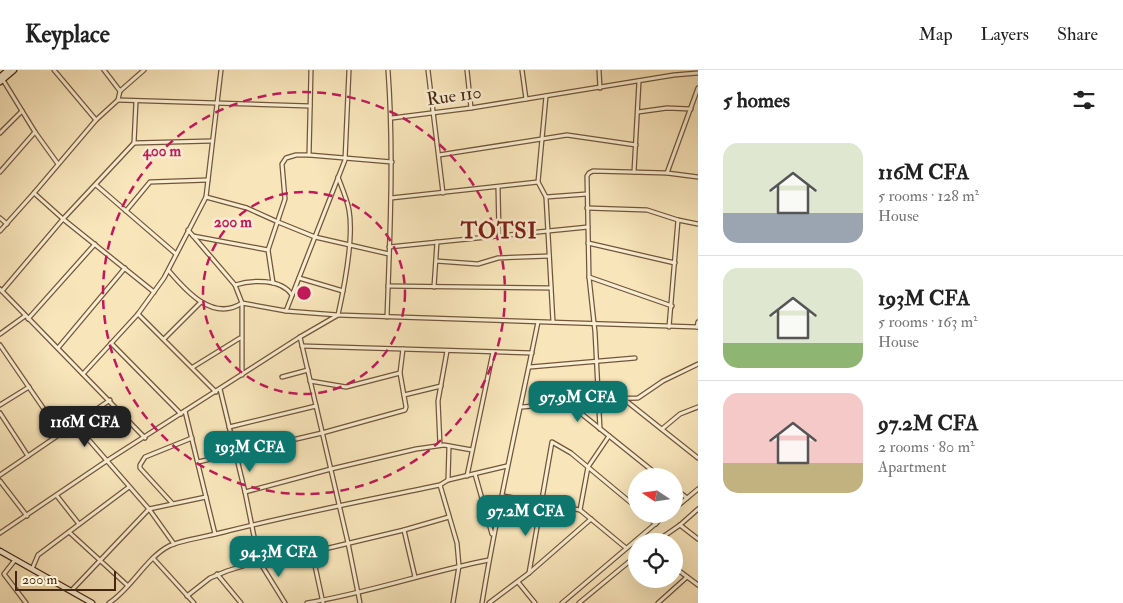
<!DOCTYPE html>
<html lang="en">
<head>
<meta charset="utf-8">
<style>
  body { margin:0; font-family:"IM FELL Double Pica",serif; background:#f6f6f6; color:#222; height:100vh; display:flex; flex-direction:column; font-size:19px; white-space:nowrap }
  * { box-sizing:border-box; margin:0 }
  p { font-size:16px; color:#767676 }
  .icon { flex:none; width:28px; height:28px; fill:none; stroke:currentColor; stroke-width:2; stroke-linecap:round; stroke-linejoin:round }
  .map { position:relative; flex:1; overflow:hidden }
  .drawer { display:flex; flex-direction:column; background:#fff; width:425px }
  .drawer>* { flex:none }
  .needle { width:32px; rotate:283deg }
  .fabs { position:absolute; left:628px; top:398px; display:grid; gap:10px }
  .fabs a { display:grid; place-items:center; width:55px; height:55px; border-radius:50%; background:#fff; box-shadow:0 5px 20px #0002; font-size:25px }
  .scale { position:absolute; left:15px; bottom:12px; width:101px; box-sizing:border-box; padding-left:5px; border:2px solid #442711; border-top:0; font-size:14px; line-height:18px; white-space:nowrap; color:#442711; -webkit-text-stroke:4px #faeed2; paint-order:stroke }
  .price { position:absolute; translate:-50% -42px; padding:0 11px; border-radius:10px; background:#0f766e; color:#fff; font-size:16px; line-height:32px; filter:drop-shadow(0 1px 2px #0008) }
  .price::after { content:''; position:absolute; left:50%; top:30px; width:15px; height:11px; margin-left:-8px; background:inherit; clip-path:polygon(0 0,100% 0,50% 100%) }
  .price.on { background:#222; color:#fff }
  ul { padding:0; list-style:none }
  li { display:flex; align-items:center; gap:15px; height:125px; padding:0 25px }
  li+li { border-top:1px solid #e0e0e0 }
  li span { display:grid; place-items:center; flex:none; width:140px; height:100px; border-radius:15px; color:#555 }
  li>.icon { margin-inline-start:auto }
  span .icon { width:60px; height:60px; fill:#fffc; stroke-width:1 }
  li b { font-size:21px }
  h2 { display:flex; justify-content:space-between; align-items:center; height:60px; padding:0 25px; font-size:21px }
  header { display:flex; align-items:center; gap:30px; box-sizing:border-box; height:70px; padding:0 25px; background:#fff; border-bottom:1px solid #e0e0e0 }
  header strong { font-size:24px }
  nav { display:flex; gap:28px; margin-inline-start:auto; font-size:18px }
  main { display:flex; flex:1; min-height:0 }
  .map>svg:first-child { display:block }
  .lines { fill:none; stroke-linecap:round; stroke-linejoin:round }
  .street-casing { stroke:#71563b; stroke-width:5.5 }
  .secondary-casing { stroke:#442711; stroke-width:7 }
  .street { stroke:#faeed2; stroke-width:3 }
  .secondary { stroke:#faeed2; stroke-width:4.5 }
  .ring { fill:none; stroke:#c2185b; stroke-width:2.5; stroke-dasharray:9 6 }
  .labels { text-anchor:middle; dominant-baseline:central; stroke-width:5; stroke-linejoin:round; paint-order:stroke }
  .street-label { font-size:18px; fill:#442711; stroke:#faeed2 }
  .district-label { font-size:22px; font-weight:bold; letter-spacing:1px; fill:#7a1f14; stroke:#faeed2 }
  .centre { fill:#c2185b; stroke:#faeed2; stroke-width:2.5 }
  .ring-label { font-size:15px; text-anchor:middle; font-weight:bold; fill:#c2185b; stroke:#faeed2; stroke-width:5; stroke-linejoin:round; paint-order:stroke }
</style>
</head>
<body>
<header>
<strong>Keyplace</strong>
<nav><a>Map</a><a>Layers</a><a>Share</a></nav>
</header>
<main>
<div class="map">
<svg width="698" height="533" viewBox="0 0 698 533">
  <rect width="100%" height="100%" fill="#f8e5ba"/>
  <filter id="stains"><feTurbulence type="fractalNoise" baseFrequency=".004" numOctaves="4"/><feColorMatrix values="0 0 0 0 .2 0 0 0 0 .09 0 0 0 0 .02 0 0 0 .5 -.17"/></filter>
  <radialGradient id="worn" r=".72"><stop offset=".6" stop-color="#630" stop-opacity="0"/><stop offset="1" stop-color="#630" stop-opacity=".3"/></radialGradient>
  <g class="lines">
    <defs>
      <g id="street">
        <polyline points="54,0 96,50"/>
        <polyline points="104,0 120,21"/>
        <polyline points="428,0 443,123"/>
        <polyline points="467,0 471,38"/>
        <polyline points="522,0 526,29"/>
        <polyline points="599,0 600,18"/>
        <polyline points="3,10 35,62 58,94"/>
        <polyline points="546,26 538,112 546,127 553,252"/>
        <polyline points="118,30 310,36"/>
        <polyline points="638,42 667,38 691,39"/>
        <polyline points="392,48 471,38 674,5 698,3"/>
        <polyline points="0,63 22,41"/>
        <polyline points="134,73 211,71"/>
        <polyline points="309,85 311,0"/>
        <polyline points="439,85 567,65 636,75"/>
        <polyline points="0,102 35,62"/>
        <polyline points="634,102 639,11"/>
        <polyline points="667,103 698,18"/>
        <polyline points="96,115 176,184"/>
        <polyline points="498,117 499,164"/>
        <polyline points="34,123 63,149 154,222"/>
        <polyline points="206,127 247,138 278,152 315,167 389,184"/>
        <polyline points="546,127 587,124"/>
        <polyline points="391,128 538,112"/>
        <polyline points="587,138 647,140 678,150 698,154"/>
        <polyline points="126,141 150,112 208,110"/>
        <polyline points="0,148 7,154"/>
        <polyline points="0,161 34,123 96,50 118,30 120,21 144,0"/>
        <polyline points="193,166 268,180 273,213"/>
        <polyline points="588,173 675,193"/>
        <polyline points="389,177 588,157"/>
        <polyline points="268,180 285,129 282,94 286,88 296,85 309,85 392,92"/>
        <polyline points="436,191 478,194 498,188 549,186"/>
        <path d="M 169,201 C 186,221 213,252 242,233 L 235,215 L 188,160"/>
        <polyline points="589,207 672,236"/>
        <polyline points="299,208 343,221"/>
        <path d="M 235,215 C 251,210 281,208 292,225"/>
        <polyline points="388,216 551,218"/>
        <polyline points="434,217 437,172"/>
        <polyline points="0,219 145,368"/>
        <polyline points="2,221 63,149 134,73 136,31"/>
        <polyline points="286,241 345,90 349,0"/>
        <polyline points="138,244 216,322"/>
        <path d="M 387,247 C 390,164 394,82 388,0"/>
        <polyline points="28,249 95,174"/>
        <polyline points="669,257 678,150"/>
        <polyline points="697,257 698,252"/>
        <polyline points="0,264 25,246"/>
        <polyline points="300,267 348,473 360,533"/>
        <polyline points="164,269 201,232"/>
        <polyline points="111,273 181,344"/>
        <polyline points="0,275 61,364"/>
        <polyline points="302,276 532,283"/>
        <polyline points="58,278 125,198"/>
        <polyline points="193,297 240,268"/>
        <polyline points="530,297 635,288"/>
        <polyline points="83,304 138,244 164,208 206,127 221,0"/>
        <polyline points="242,305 242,233 286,241 338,245 698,257"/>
        <polyline points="282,307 308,300"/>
        <polyline points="310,311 346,317 400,303"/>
        <polyline points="220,319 245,422 259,491 285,533"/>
        <polyline points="404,325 441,316"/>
        <polyline points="600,329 638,328 663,311 698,294"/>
        <polyline points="625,330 698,388"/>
        <polyline points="0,335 29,317"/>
        <polyline points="522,337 568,333 659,406"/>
        <polyline points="185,341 215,464"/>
        <polyline points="0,343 28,386"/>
        <polyline points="75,354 149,439 174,474"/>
        <polyline points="229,357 316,336"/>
        <polyline points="600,359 595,262 589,207 587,106 589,103 593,101 667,103 698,107"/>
        <polyline points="662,359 680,344 698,337"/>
        <polyline points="440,375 438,331 447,281"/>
        <polyline points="198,392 322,363 405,340 406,337 400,303 403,279"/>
        <polyline points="475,404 492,464"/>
        <polyline points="0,405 110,330"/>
        <polyline points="467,406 493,282"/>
        <polyline points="448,410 449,376"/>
        <polyline points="0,411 27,446"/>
        <polyline points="440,415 457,473 459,496 453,533"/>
        <polyline points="674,418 687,428"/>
        <polyline points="245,422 331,399 416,379 444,375 472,380"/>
        <polyline points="57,426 79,454"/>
        <polyline points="503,426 580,440 626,478"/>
        <polyline points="172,433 140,398 140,395 145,387 192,368"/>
        <polyline points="674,439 698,419"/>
        <polyline points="580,440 588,397 609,366"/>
        <polyline points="644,444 656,454"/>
        <polyline points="680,455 698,469"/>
        <polyline points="404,460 415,507"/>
        <polyline points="69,462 127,515"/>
        <path d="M 0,463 L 108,390 L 300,267 L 338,245 C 344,218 354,168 349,140 C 347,129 342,118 338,107"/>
        <polyline points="657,471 680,455 698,439"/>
        <polyline points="312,482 323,533"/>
        <polyline points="153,488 194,533"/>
        <polyline points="15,490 4,504 26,533"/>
        <polyline points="674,497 698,515"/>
        <polyline points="32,499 38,485 129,417"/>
        <polyline points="529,503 552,372 571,383 636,437"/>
        <polyline points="217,504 241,533"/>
        <polyline points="518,512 535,533"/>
        <polyline points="71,521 149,439 206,427"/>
        <polyline points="187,526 210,508 227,501 259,491 312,482 404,460 449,447"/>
        <path d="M 109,533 C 131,519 146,488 169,476 C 181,470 210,466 224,462 C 295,444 368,430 440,415 L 448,410 L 507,396"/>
        <path d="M 307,533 C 368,523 427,502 489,490"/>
        <path d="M 482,533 C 497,439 519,346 538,252"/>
        <polyline points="489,533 529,503 591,449"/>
        <polyline points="562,533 667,444"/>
        <polyline points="579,533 636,486"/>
        <polyline points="658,533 687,507"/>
      </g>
      <g id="secondary">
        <polyline points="0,7 8,0"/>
        <polyline points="0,12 14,0"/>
        <polyline points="0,481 92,533"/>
      </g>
    </defs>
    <use href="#street" class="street-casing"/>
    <use href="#secondary" class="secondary-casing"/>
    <use href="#street" class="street"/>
    <use href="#secondary" class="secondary"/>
  </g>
  <g class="ring">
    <circle cx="304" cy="223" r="101"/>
    <circle cx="304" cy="223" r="201"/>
  </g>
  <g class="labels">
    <g class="street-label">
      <text transform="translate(454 26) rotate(-8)">Rue 110</text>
    </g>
    <g class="district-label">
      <text x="499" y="161">TOTSI</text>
    </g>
  </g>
  <circle cx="304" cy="223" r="8" class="centre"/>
  <g class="ring-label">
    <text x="162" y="86">400 m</text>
    <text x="233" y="157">200 m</text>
  </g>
  <rect width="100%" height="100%" filter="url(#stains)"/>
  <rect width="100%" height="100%" fill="url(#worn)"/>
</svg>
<div class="fabs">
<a><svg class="needle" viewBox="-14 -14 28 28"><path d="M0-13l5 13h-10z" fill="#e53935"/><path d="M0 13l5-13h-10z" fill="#767676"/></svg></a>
<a><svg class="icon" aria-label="locate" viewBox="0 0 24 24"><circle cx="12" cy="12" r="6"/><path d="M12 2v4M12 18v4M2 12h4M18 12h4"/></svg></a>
</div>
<div class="scale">200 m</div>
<b class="price" style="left:578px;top:353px">97.9M CFA</b>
<b class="price on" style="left:85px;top:378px">116M CFA</b>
<b class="price" style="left:250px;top:403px">193M CFA</b>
<b class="price" style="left:526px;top:467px">97.2M CFA</b>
<b class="price" style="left:279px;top:508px">94.3M CFA</b>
</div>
<section class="drawer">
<h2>5 homes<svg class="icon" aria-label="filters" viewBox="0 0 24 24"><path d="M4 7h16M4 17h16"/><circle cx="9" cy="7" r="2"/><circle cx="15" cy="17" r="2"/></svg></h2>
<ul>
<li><span style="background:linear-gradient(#dfe7d0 70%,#9aa5b1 0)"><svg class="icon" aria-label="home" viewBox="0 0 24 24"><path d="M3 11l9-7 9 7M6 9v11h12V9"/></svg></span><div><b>116M CFA</b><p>5 rooms · 128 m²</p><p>House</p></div></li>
<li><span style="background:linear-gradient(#dfe7d0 75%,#8fb573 0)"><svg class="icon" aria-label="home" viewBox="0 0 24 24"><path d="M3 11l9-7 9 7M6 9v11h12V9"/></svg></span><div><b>193M CFA</b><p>5 rooms · 163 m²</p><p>House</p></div></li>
<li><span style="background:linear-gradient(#f6c9c9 70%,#c2b280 0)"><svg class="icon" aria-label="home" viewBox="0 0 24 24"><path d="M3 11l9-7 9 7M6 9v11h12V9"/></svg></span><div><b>97.2M CFA</b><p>2 rooms · 80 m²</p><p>Apartment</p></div></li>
</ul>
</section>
</main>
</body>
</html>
